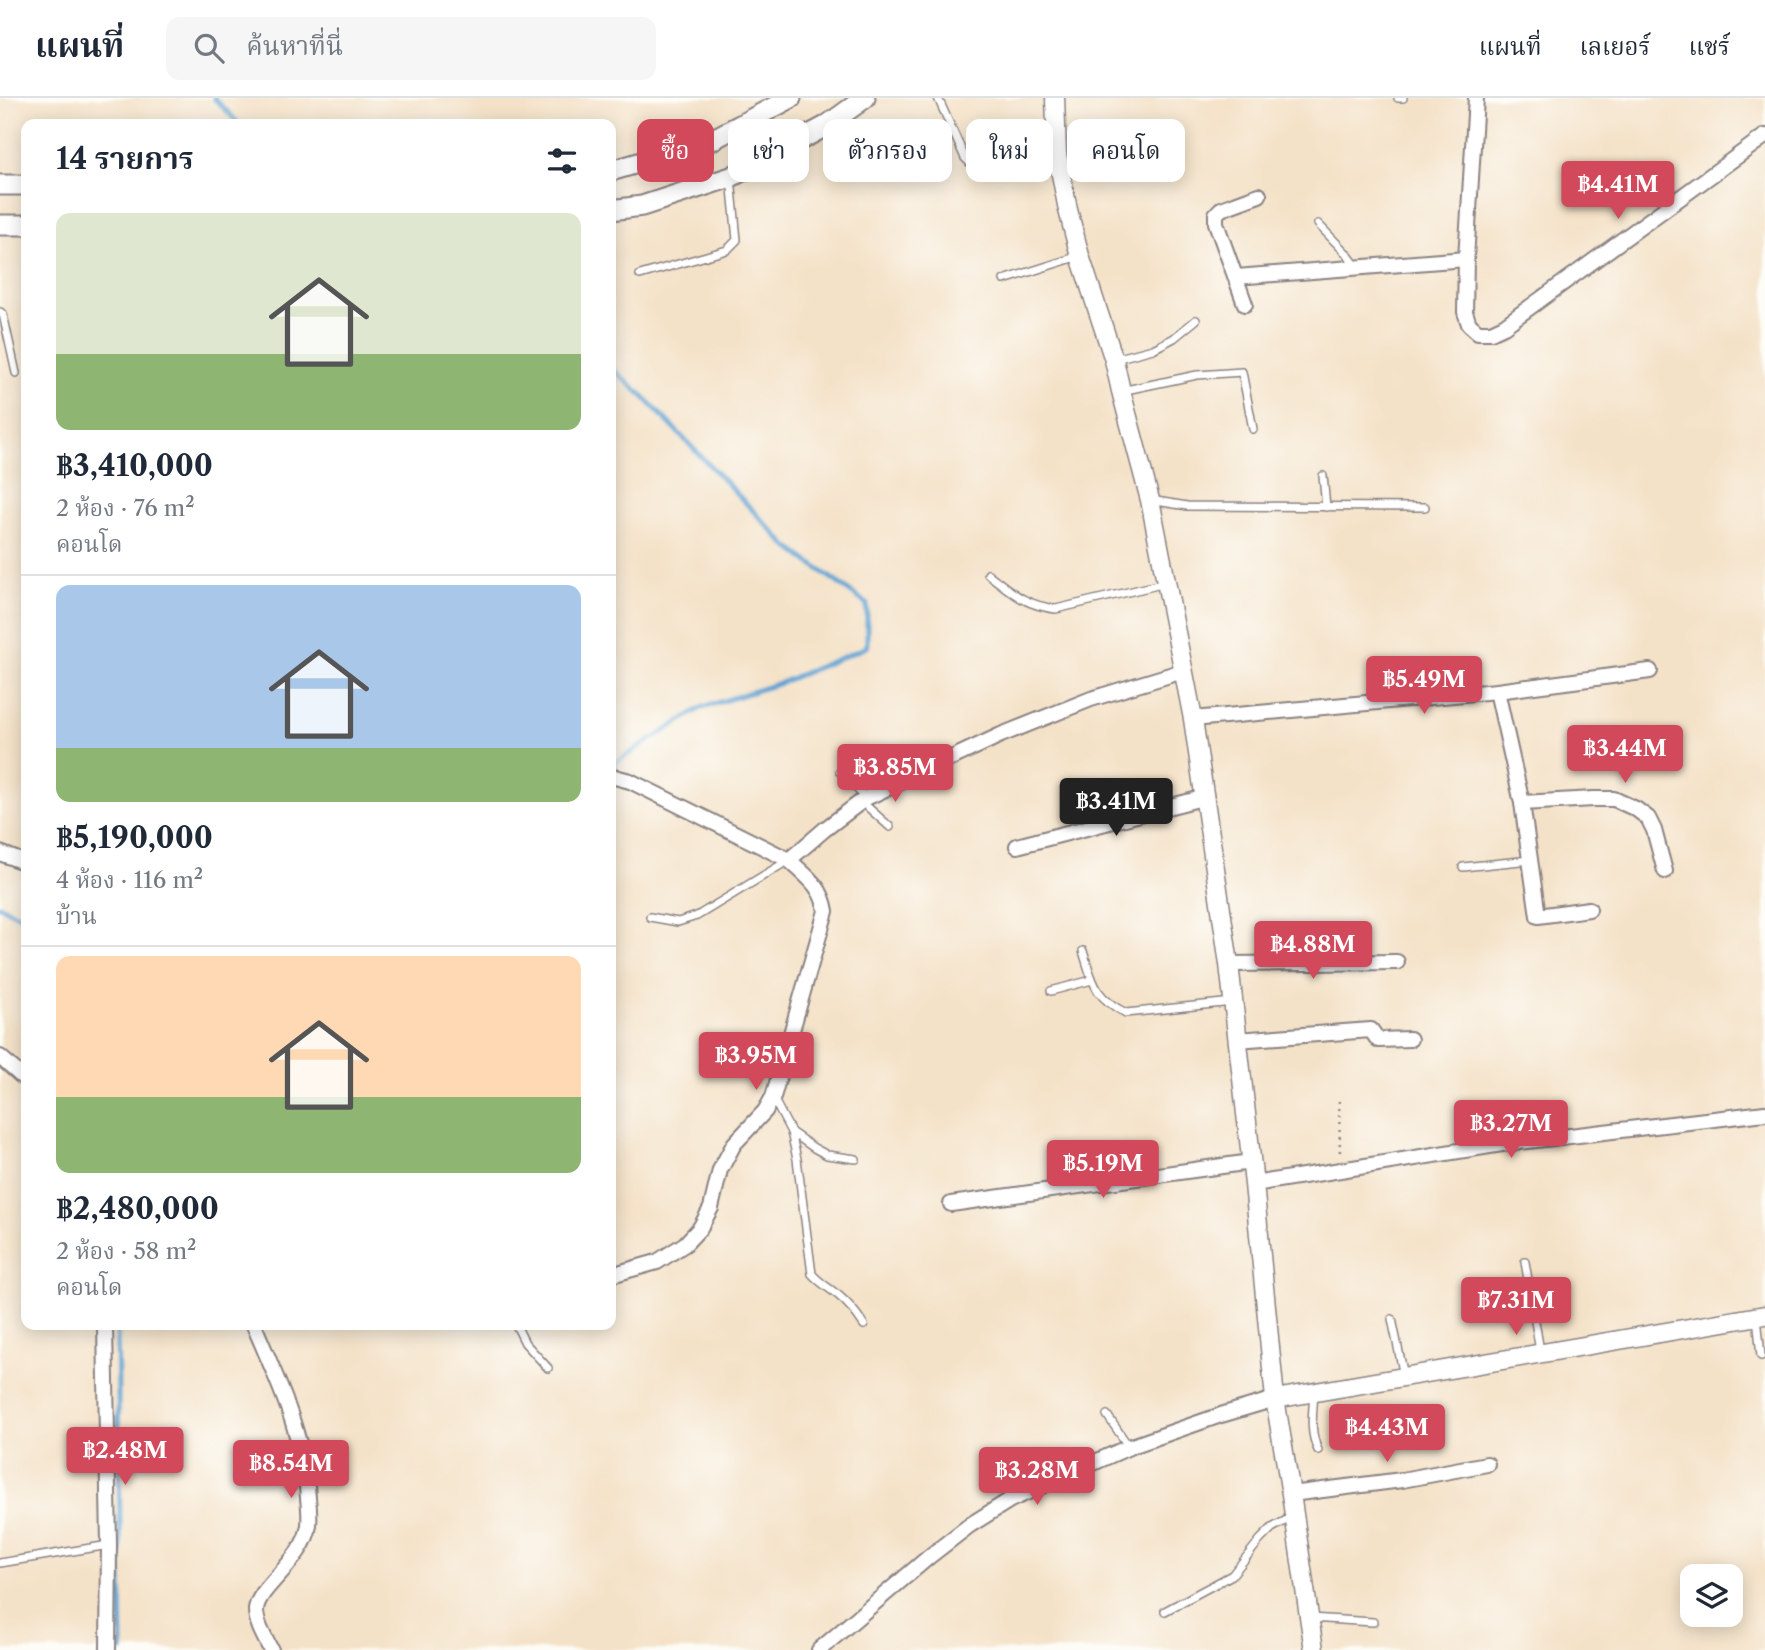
<!DOCTYPE html>
<html lang="th">
<head>
<meta charset="utf-8">
<style>
  body { margin:0; font-family:"Libre Caslon Text","Noto Serif Thai",serif; background:#f6f6f7; color:#1f2937; height:100vh; display:flex; flex-direction:column; font-size:26px; white-space:nowrap }
  * { box-sizing:border-box; margin:0 }
  p { font-size:23px; color:#747a83 }
  .icon { flex:none; width:38px; height:38px; fill:none; stroke:currentColor; stroke-width:2; stroke-linecap:round; stroke-linejoin:round }
  .map { position:relative; flex:1; overflow:hidden }
  .details { position:absolute; left:21px; top:21px; width:595px; height:1211px; display:flex; flex-direction:column; background:#fff; border-radius:14px; box-shadow:0 4px 18px #0003 }
  .details>* { flex:none }
  .hud { position:absolute; left:637px; top:21px; width:665px; height:63px; display:flex; gap:14px }
  .fabs { position:absolute; left:1680px; top:1466px; display:grid; gap:14px }
  .fabs a { display:grid; place-items:center; width:63px; height:63px; border-radius:14px; background:#fff; box-shadow:0 4px 18px #0003; font-size:35px }
  .price { position:absolute; translate:-50% -60px; padding:0 16px; border-radius:7px; background:#d1495b; color:#fff; font-size:23px; line-height:46px; filter:drop-shadow(0 2px 4px #0008) }
  .price::after { content:''; position:absolute; left:50%; top:42px; width:21px; height:16px; margin-left:-10px; background:inherit; clip-path:polygon(0 0,100% 0,50% 100%) }
  .price.active { background:#222; color:#fff }
  ul { padding:0; list-style:none }
  li { display:grid; align-content:center; gap:14px; height:371px; padding:0 35px }
  li+li { border-top:2px solid #e0e1e3 }
  li span { display:grid; place-items:center; height:217px; border-radius:14px; color:#555 }
  li>.icon { margin-inline-start:auto }
  span .icon { width:126px; height:126px; fill:#fffc; stroke-width:1 }
  li b { font-size:30px }
  h2 { display:flex; justify-content:space-between; align-items:center; height:84px; padding:0 35px; font-size:30px }
  .tag { padding:0 24px; border-radius:14px; background:#fff; box-shadow:0 4px 18px #0003; font-size:24px; line-height:63px }
  .tag.active { background:#d1495b; color:#fff }
  header { display:flex; align-items:center; gap:42px; box-sizing:border-box; height:98px; padding:0 35px; background:#fff; border-bottom:2px solid #e0e1e3 }
  header strong { font-size:33px }
  nav { display:flex; gap:38px; margin-inline-start:auto; font-size:24px }
  .search { width:490px; height:63px; background:#f6f6f7; display:flex; align-items:center; gap:18px; box-sizing:border-box; padding:0 24px; border-radius:14px; color:#747a83; font-size:26px }
  .map>svg:first-child { display:block }
  .lines { fill:none; stroke-linecap:round; stroke-linejoin:round }
  .stream { stroke:#5da1d2; stroke-width:5 }
  .service-casing { stroke:#8b8282; stroke-width:10 }
  .minor-casing { stroke:#8b8282; stroke-width:18 }
  .tertiary-casing { stroke:#8b8282; stroke-width:21 }
  .secondary-casing { stroke:#8b8282; stroke-width:23 }
  .path { stroke:#8b8282; stroke-width:2.5; stroke-dasharray:2 5; stroke-linecap:butt }
  .service { stroke:#fff; stroke-width:7 }
  .minor { stroke:#fff; stroke-width:14 }
  .tertiary { stroke:#fff; stroke-width:18 }
  .secondary { stroke:#fff; stroke-width:19 }
</style>
</head>
<body>
<header>
<strong>แผนที่</strong>
<div class="search"><svg class="icon" aria-label="search" viewBox="0 0 24 24"><circle cx="10" cy="10" r="6"/><path d="M15 15l6 6"/></svg>ค้นหาที่นี่</div>
<nav><a>แผนที่</a><a>เลเยอร์</a><a>แชร์</a></nav>
</header>
<div class="map">
<svg width="1765" height="1552" viewBox="0 0 1765 1552">
  <rect width="100%" height="100%" fill="#fdfcf7"/>
  <filter id="ink" filterUnits="userSpaceOnUse"><feTurbulence type="fractalNoise" baseFrequency=".0143" numOctaves="2"/><feDisplacementMap in="SourceGraphic" scale="14" xChannelSelector="R" yChannelSelector="G"/><feConvolveMatrix kernelMatrix="1 2 1 2 8 2 1 2 1" color-interpolation-filters="sRGB"/></filter>
  <filter id="wash" filterUnits="userSpaceOnUse"><feTurbulence type="fractalNoise" baseFrequency=".00686" numOctaves="4" result="noise"/><feDisplacementMap in="SourceGraphic" scale="28" xChannelSelector="R" yChannelSelector="G"/><feGaussianBlur stdDeviation="1.57" result="paint"/><feColorMatrix in="noise" values="0 0 0 0 0 0 0 0 0 0 0 0 0 0 0 0 0 1.4 0 .05"/><feComposite in="paint" operator="in"/></filter>
  <g filter="url(#wash)">
    <rect width="100%" height="100%" fill="#f4e2c8"/>
    <g class="lines">
      <g class="stream">
        <polyline points="214,0 239,26"/>
        <polyline points="611,270 642,297 787,448 867,506 867,549 780,585 701,610 616,664 611,676"/>
        <polyline points="0,808 26,821"/>
        <polyline points="117,1227 122,1552"/>
      </g>
    </g>
  </g>
  <g filter="url(#ink)">
    <g class="lines">
      <defs>
        <g id="service">
          <polyline points="938,0 965,60 972,67 985,69 1055,56"/>
          <polyline points="1398,0 1403,0"/>
          <polyline points="1318,126 1348,157 1357,169"/>
          <polyline points="640,177 727,152 737,142 731,80"/>
          <polyline points="1004,182 1079,158"/>
          <polyline points="0,214 3,216 16,275"/>
          <polyline points="1115,261 1153,251 1174,240 1196,222"/>
          <polyline points="1121,293 1197,277 1242,274 1253,331"/>
          <polyline points="1323,378 1326,409"/>
          <polyline points="1150,402 1187,408 1425,409"/>
          <path d="M 988,476 C 1013,495 1024,507 1056,511 L 1166,485"/>
          <polyline points="840,674 866,700"/>
          <polyline points="862,704 890,729"/>
          <polyline points="1463,769 1530,762"/>
          <polyline points="650,819 678,824 697,818 789,762"/>
          <path d="M 1083,853 C 1093,885 1094,899 1126,915 L 1233,904"/>
          <polyline points="1051,893 1092,882"/>
          <path d="M 773,1000 L 791,1034 L 797,1061 L 812,1176 C 821,1186 828,1189 838,1197 C 849,1206 857,1216 864,1227"/>
          <polyline points="791,1034 814,1050 827,1057 856,1061"/>
          <polyline points="1525,1164 1540,1253"/>
          <polyline points="1757,1219 1761,1258"/>
          <polyline points="1392,1221 1404,1278"/>
          <polyline points="516,1227 525,1245 548,1270"/>
          <path d="M 1314,1294 C 1313,1315 1309,1333 1318,1352"/>
          <polyline points="1107,1317 1129,1349"/>
          <polyline points="0,1465 109,1447"/>
          <polyline points="1165,1513 1232,1477 1260,1442 1272,1430 1292,1419"/>
          <polyline points="1310,1520 1373,1524"/>
        </g>
        <g id="minor">
          <polyline points="1476,0 1466,161 1465,214 1469,226 1478,234 1491,234 1504,228 1765,38"/>
          <polyline points="1236,179 1466,161"/>
          <polyline points="1245,206 1216,125 1216,116 1221,111 1259,97"/>
          <polyline points="1497,593 1522,705 1538,818 1589,811"/>
          <polyline points="1193,621 1497,593 1650,573"/>
          <polyline points="611,678 630,683 789,762 825,731 866,700 1001,637 1091,601 1183,573"/>
          <polyline points="1522,705 1594,701 1614,701 1636,711 1648,720 1654,732 1665,773"/>
          <polyline points="1017,748 1206,699"/>
          <polyline points="0,755 26,765"/>
          <polyline points="1229,866 1397,864"/>
          <polyline points="1237,942 1371,932 1378,942 1410,941"/>
          <polyline points="0,959 26,982"/>
          <polyline points="1254,1086 1502,1046 1765,1015"/>
          <polyline points="951,1106 1251,1064"/>
          <path d="M 611,1177 L 657,1164 L 685,1146 L 700,1130 L 711,1110 L 720,1072 L 734,1046 L 765,1013 L 773,999 L 826,813 C 822,788 807,779 789,762"/>
          <polyline points="105,1227 109,1447 108,1552"/>
          <path d="M 254,1227 C 277,1282 305,1339 308,1400 C 309,1409 310,1418 309,1427 C 305,1462 257,1489 256,1512 C 256,1526 265,1540 271,1552"/>
          <polyline points="1291,1396 1402,1382 1487,1366"/>
          <polyline points="819,1552 930,1458 970,1427 1010,1402 1129,1349 1221,1317 1275,1301"/>
        </g>
        <g id="tertiary">
          <polyline points="1055,0 1057,56 1068,112 1080,158 1114,262 1121,293 1150,402 1193,621 1229,866 1254,1086 1275,1301 1291,1396 1314,1552"/>
          <polyline points="1275,1301 1765,1217"/>
        </g>
        <g id="secondary">
          <polyline points="611,73 706,45 791,0"/>
          <polyline points="0,87 26,87"/>
          <polyline points="611,112 642,108 731,79 826,28 865,0"/>
          <polyline points="0,127 26,127"/>
        </g>
      </defs>
      <use href="#service" class="service-casing"/>
      <use href="#minor" class="minor-casing"/>
      <use href="#tertiary" class="tertiary-casing"/>
      <use href="#secondary" class="secondary-casing"/>
      <polyline class="path" points="1339,1003 1340,1058"/>
      <use href="#service" class="service"/>
      <use href="#minor" class="minor"/>
      <use href="#tertiary" class="tertiary"/>
      <use href="#secondary" class="secondary"/>
    </g>
  </g>
</svg>
<div class="fabs">
<a><svg class="icon" aria-label="layers" viewBox="0 0 24 24"><path d="M12 4l9 5-9 5-9-5zM3 14l9 5 9-5"/></svg></a>
</div>
<b class="price" style="left:1618px;top:123px">฿4.41M</b>
<b class="price" style="left:1424px;top:618px">฿5.49M</b>
<b class="price" style="left:1625px;top:687px">฿3.44M</b>
<b class="price" style="left:895px;top:706px">฿3.85M</b>
<b class="price active" style="left:1116px;top:740px">฿3.41M</b>
<b class="price" style="left:1313px;top:883px">฿4.88M</b>
<b class="price" style="left:756px;top:994px">฿3.95M</b>
<b class="price" style="left:1511px;top:1062px">฿3.27M</b>
<b class="price" style="left:1103px;top:1102px">฿5.19M</b>
<b class="price" style="left:1516px;top:1239px">฿7.31M</b>
<b class="price" style="left:1387px;top:1366px">฿4.43M</b>
<b class="price" style="left:125px;top:1389px">฿2.48M</b>
<b class="price" style="left:291px;top:1402px">฿8.54M</b>
<b class="price" style="left:1037px;top:1409px">฿3.28M</b>
<div class="hud">
<a class="tag active">ซื้อ</a>
<a class="tag">เช่า</a>
<a class="tag">ตัวกรอง</a>
<a class="tag">ใหม่</a>
<a class="tag">คอนโด</a>
</div>
<section class="details">
<h2>14 รายการ<svg class="icon" aria-label="filters" viewBox="0 0 24 24"><path d="M4 7h16M4 17h16"/><circle cx="9" cy="7" r="2"/><circle cx="15" cy="17" r="2"/></svg></h2>
<ul>
<li><span style="background:linear-gradient(#dfe7d0 65%,#8fb573 0)"><svg class="icon" aria-label="home" viewBox="0 0 24 24"><path d="M3 11l9-7 9 7M6 9v11h12V9"/></svg></span><div><b>฿3,410,000</b><p>2 ห้อง · 76 m²</p><p>คอนโด</p></div></li>
<li><span style="background:linear-gradient(#a9c7e8 75%,#8fb573 0)"><svg class="icon" aria-label="home" viewBox="0 0 24 24"><path d="M3 11l9-7 9 7M6 9v11h12V9"/></svg></span><div><b>฿5,190,000</b><p>4 ห้อง · 116 m²</p><p>บ้าน</p></div></li>
<li><span style="background:linear-gradient(#ffd9b3 65%,#8fb573 0)"><svg class="icon" aria-label="home" viewBox="0 0 24 24"><path d="M3 11l9-7 9 7M6 9v11h12V9"/></svg></span><div><b>฿2,480,000</b><p>2 ห้อง · 58 m²</p><p>คอนโด</p></div></li>
</ul>
</section>
</div>
</body>
</html>
